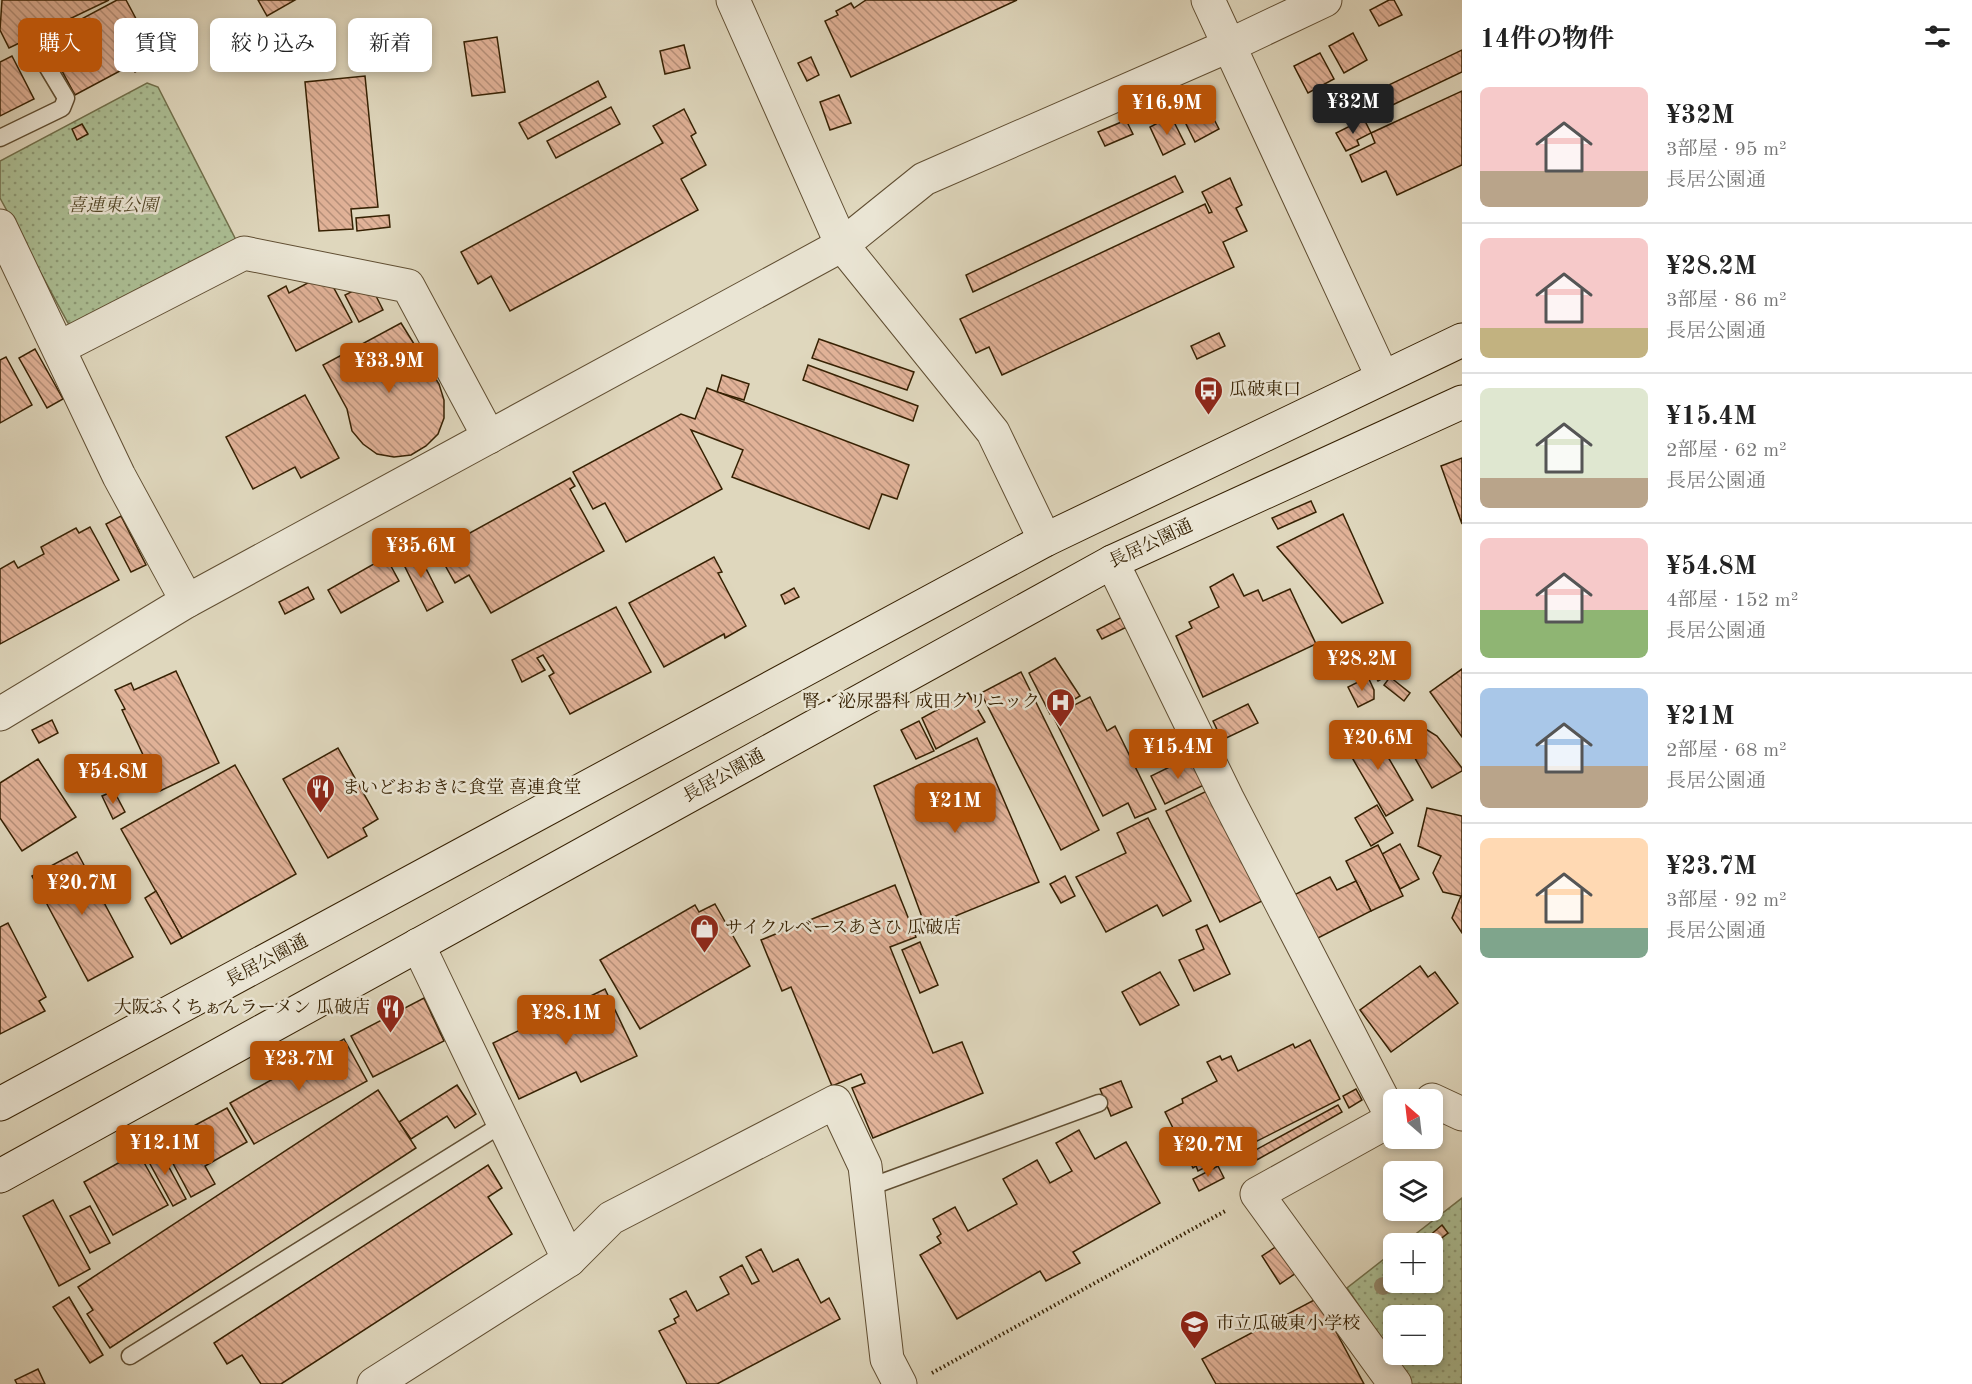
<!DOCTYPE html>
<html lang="ja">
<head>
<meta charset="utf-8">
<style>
  body { margin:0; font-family:"Old Standard TT","Noto Serif JP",serif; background:#f6f6f6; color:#222; height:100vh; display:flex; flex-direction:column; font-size:22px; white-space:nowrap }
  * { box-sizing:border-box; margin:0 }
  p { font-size:20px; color:#767676 }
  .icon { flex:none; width:33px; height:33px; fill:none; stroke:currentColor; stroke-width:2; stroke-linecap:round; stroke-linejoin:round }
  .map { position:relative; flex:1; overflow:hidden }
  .side { display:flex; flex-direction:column; background:#fff; width:510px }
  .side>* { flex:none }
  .banner { position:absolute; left:18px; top:18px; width:570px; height:54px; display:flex; gap:12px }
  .needle { width:39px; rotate:332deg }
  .controls { position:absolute; left:1383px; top:1089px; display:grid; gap:12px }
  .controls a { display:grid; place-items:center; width:60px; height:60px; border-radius:9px; background:#fff; box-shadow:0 3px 9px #0003; font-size:30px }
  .price { position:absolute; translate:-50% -51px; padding:0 14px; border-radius:6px; background:#b45309; color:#fff; font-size:20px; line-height:39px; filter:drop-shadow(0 2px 3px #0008) }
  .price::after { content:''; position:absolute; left:50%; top:36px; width:18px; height:14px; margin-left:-9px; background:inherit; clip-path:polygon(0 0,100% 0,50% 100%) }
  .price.current { background:#222; color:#fff }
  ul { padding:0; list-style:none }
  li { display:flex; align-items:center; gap:18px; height:150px; padding:0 18px }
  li+li { border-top:2px solid #e0e0e0 }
  li span { display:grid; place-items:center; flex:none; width:168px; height:120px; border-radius:9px; color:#555 }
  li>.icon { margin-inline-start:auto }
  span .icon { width:72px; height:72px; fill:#fffc; stroke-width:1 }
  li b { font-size:26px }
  h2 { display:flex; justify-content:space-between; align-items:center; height:72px; padding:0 18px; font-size:26px }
  .chip { padding:0 21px; border-radius:9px; background:#fff; box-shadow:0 3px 9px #0003; font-size:21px; line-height:54px }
  .chip.current { background:#b45309; color:#fff }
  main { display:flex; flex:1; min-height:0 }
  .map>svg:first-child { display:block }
  .park { fill:url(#park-dots); stroke:#71704c; stroke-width:1.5; fill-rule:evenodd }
  .building { fill:url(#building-back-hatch); stroke:#362103; stroke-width:1.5 }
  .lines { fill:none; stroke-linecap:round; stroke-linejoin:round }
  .lane-casing { stroke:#604e32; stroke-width:19 }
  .street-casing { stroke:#604e32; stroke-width:35 }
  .secondary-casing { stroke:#362103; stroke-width:35 }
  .path { stroke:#362103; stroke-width:4; stroke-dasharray:1.5 3; stroke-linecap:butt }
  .lane { stroke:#eae5d4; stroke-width:16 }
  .street { stroke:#eae5d4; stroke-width:33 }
  .secondary { stroke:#eae5d4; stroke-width:33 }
  .tree { fill:#93886b }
  .labels { text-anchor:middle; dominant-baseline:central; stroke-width:5; stroke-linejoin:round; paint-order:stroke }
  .park-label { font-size:18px; font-style:italic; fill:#544828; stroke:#eae5d4 }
  .poi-label { font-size:18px; fill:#362103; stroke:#eae5d4; text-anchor:start }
  .street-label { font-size:18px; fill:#362103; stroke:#eae5d4 }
</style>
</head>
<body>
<main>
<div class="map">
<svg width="1462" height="1384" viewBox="0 0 1462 1384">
  <defs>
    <pattern id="park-dots" width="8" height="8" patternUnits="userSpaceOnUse" patternTransform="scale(1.5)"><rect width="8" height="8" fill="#acbf95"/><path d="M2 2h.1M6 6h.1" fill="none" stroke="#8d9b77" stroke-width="1.8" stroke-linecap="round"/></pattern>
    <pattern id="building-back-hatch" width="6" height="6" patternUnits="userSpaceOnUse" patternTransform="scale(1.5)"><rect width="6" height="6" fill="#e1b298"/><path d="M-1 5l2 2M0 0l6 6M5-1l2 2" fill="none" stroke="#b7907a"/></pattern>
  </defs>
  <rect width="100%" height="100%" fill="#dfd7bd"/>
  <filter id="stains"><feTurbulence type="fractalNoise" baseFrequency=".00333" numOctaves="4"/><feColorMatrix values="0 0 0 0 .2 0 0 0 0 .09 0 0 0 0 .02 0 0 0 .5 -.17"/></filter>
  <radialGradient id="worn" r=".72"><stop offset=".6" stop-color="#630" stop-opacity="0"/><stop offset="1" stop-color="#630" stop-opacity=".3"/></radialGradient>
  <g class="park">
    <polygon points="147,83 158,87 238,244 80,326 68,323 0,198 0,161"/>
    <path d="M 1462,1198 L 1462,1384 L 1412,1384 L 1347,1288 L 1393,1252 L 1394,1282 L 1432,1282 L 1432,1244 L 1404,1243 ZM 1394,1316 L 1432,1316 L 1432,1354 L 1394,1354 Z"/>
  </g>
  <g class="building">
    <polygon points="2,0 109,0 9,48 0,30"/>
    <polygon points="117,0 126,0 158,60 135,72 131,65 75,95 47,43 74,29 72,24"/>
    <polygon points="258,0 295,0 267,16"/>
    <polygon points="866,0 1017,0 851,77 825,21 838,15 836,11 851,3 854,8"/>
    <polygon points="1389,0 1394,0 1402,15 1379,26 1370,10"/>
    <polygon points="1353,33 1367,60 1344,73 1329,46"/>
    <polygon points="497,37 505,92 472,96 464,42"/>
    <polygon points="684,45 690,68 665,74 660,51"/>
    <polygon points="1462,50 1462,72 1382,110 1374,92"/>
    <polygon points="1320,53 1334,79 1308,93 1294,66"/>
    <polygon points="12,56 34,99 0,116 0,62"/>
    <polygon points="811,57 819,75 807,81 798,63"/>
    <polygon points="365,76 378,207 351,209 353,229 319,231 305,82"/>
    <polygon points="598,81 606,97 528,139 519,123"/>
    <polygon points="1462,91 1462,165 1397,195 1386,171 1362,182 1350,155 1375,143 1371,133"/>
    <polygon points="839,95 851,123 830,130 820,102"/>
    <polygon points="1206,104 1219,129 1195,142 1182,116"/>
    <polygon points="611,107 620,124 556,158 547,141"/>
    <polygon points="684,109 696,133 691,136 706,165 681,179 698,210 510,311 491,276 478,284 461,252 663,143 653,126"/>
    <polygon points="1171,116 1185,144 1163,155 1150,127"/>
    <polygon points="1364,119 1371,133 1357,140 1359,145 1346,151 1336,133"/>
    <polygon points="1126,120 1133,134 1105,146 1098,132"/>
    <polygon points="82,124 88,134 77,140 72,129"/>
    <polygon points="1175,176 1183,192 973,292 966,275"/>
    <polygon points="1230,178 1242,205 1236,208 1247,231 1223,242 1234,267 1002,375 989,347 976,353 960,319 1205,204 1209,213 1212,212 1202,192"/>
    <polygon points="389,215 390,227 357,231 356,218"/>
    <polygon points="319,277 329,279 352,322 296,351 268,296 286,286 289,293"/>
    <polygon points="359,288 375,294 383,310 359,322 345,295"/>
    <polygon points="401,323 439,384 444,400 444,418 438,434 426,446 411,455 394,457 377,454 363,444 352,431 347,409 323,365"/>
    <polygon points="1219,333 1225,346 1197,359 1191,346"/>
    <polygon points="819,339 914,372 907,390 812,358"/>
    <polygon points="35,349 63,399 47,408 19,358"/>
    <polygon points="6,357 32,405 0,423 0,360"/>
    <polygon points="808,365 918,406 913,421 803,380"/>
    <polygon points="722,375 749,384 744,400 717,392"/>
    <polygon points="707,388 909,465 897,499 882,494 869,529 732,477 743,450 691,430 722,489 626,542 605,503 593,509 573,472 681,414 695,419"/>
    <polygon points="305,395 339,458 301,478 295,467 253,489 226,437"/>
    <polygon points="1462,458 1462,524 1441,466"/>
    <polygon points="570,478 575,486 570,489 604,551 491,613 469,575 455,583 437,551"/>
    <polygon points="1311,501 1316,512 1278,529 1272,518"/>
    <polygon points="1343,514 1383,603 1342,623 1277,547"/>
    <polygon points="121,516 146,565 131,572 106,524"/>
    <polygon points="90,527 119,580 0,644 0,569 14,561 18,568 44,554 41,547 76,528 79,533"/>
    <polygon points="415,547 443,602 427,611 399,555"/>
    <polygon points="386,557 399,581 341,613 328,590"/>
    <polygon points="714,557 722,572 718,573 746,626 725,638 724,634 664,667 629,603"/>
    <polygon points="1233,574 1244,596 1258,590 1263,601 1290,589 1316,644 1203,697 1176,636 1192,628 1189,622 1219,607 1210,587"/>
    <polygon points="308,587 314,599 285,614 279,602"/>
    <polygon points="794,588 799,597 785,604 781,595"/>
    <polygon points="616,607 651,672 570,714 549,676 554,673 543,655 537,658 545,670 522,682 512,660"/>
    <polygon points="1124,616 1129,626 1102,639 1097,630"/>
    <polygon points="1373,652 1387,676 1378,681 1364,657"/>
    <polygon points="1055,658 1080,696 1050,714 1029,673"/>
    <polygon points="1462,669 1462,737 1430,692"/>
    <polygon points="176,671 219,763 160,791 122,710 125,709 115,690 131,683 134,690"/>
    <polygon points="1021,672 1099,830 1061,850 981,693"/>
    <polygon points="1368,677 1374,690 1374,699 1358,707 1348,687"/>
    <polygon points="1390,677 1410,693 1404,701 1384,685"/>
    <polygon points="968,693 985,722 936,749 922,718"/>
    <polygon points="1090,697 1107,731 1115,726 1156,809 1135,818 1128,803 1103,816 1053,716"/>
    <polygon points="1248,704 1258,723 1222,740 1213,721"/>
    <polygon points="52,720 58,733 39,743 32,730"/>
    <polygon points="919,721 934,751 916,759 901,730"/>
    <polygon points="1370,726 1413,800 1386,816 1343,742"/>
    <polygon points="1424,728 1437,736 1462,768 1462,771 1432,788 1404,739"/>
    <polygon points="977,738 1039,882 926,928 874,786"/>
    <polygon points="338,748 378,819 363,828 367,836 328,858 283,779"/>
    <polygon points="1192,756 1206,784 1165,804 1151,776"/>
    <polygon points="38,759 76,817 22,851 0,818 0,783"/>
    <polygon points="235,765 296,874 182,938 121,829"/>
    <polygon points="1211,789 1266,899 1220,922 1166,811"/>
    <polygon points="114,791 125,812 113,819 102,796"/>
    <polygon points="1377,805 1393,833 1371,846 1355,818"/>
    <polygon points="1427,808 1462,816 1462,933 1452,918 1461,896 1443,892 1433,873 1441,856 1418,846"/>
    <polygon points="1148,818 1191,901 1163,916 1157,905 1106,932 1076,877 1126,853 1117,833"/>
    <polygon points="1400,844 1419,879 1400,889 1382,854"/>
    <polygon points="1378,845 1403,896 1371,911 1346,861"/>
    <polygon points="77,852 133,957 88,981 32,876"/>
    <polygon points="1065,876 1075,896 1061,903 1050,884"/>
    <polygon points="1330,877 1337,890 1356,881 1371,911 1316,939 1294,895"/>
    <polygon points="895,885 916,937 890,947 933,1053 962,1042 983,1093 873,1138 852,1088 865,1083 861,1074 832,1086 791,987 782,991 761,940"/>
    <polygon points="156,891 182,938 171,944 145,898"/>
    <polygon points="715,904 750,966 640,1029 600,960 695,905 699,912"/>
    <polygon points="8,923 46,997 39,1001 45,1011 0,1034 0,927"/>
    <polygon points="1207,925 1230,974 1194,991 1179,960 1204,949 1196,930"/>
    <polygon points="920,942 938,985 920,993 902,950"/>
    <polygon points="1420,966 1428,977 1435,972 1458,1003 1391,1052 1360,1010"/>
    <polygon points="1160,972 1179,1005 1140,1025 1122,992"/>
    <polygon points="605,989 637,1056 581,1082 576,1072 519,1099 493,1043"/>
    <polygon points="424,998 444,1041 373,1077 351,1036"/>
    <polygon points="344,1039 367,1081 254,1144 230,1103"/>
    <polygon points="1310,1040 1340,1099 1198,1171 1196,1166 1193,1168 1165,1112 1183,1103 1182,1099 1217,1081 1207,1062 1220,1056 1222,1060 1231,1056 1238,1071 1293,1044 1295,1048"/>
    <polygon points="1121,1081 1132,1107 1111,1116 1100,1089"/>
    <polygon points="457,1085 476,1114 455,1128 447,1116 411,1139 399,1122"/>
    <polygon points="1356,1089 1362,1100 1349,1108 1343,1096"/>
    <polygon points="378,1090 416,1148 110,1348 87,1314 93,1310 78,1287"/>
    <polygon points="1338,1105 1342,1112 1255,1161 1250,1153"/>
    <polygon points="227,1108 247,1142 205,1166 215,1184 191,1197 162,1143"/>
    <polygon points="1079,1130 1095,1159 1126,1142 1160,1203 1073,1252 1080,1263 1046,1281 1040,1271 957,1319 920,1255 941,1243 937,1237 941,1234 933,1219 955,1207 968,1231 1017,1204 1003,1179 1037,1160 1050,1183 1072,1171 1056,1143"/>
    <polygon points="157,1145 186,1199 173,1206 144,1153"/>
    <polygon points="138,1152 168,1205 113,1235 84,1182"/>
    <polygon points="488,1165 502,1188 488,1197 512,1234 281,1384 261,1384 242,1355 227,1364 214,1343"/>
    <polygon points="1218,1166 1224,1178 1199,1191 1193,1179"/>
    <polygon points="53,1200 90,1269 59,1286 23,1216"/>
    <polygon points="90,1206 110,1243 90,1253 70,1216"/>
    <polygon points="1442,1225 1448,1233 1434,1244 1428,1237"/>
    <polygon points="1277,1246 1296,1273 1280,1284 1262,1256"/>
    <polygon points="761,1249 773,1272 798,1259 821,1303 829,1298 840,1319 717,1384 687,1384 659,1331 676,1323 674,1319 679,1316 670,1299 686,1291 697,1311 729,1294 720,1277 742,1265 752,1284 759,1281 746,1257"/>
    <polygon points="69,1297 103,1355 90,1363 53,1307"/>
    <polygon points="1318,1298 1364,1384 1216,1384 1202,1359"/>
    <polygon points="38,1369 45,1384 17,1384 15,1380"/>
  </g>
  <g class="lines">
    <defs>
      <g id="lane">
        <polyline points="0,138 62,108 66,98 39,53"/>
        <polyline points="867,1188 1099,1103"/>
        <polyline points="130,1356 504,1123"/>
      </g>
      <g id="street">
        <polyline points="733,0 842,245 993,432 1045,540"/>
        <polyline points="1208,0 1382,376"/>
        <polyline points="0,226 119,476 187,601"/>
        <polyline points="59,348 244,253 408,286 489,437"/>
        <polyline points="1112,562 1227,798 1393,1119"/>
        <polyline points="0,714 187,601 842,245 924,179 1228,46 1325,0"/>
        <polyline points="418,945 569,1260"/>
        <polyline points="1432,1100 1462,1114"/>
        <polyline points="1394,1118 1257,1194 1395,1384"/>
        <polyline points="374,1384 569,1260 611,1218 835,1102 865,1166 887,1359 900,1384"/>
      </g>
      <g id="secondary">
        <polyline points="0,1104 1045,540 1462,340"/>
        <polyline points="0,1176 1112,562 1462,402"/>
      </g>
    </defs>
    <use href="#lane" class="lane-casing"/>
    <use href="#street" class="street-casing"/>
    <use href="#secondary" class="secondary-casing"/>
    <polyline class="path" points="932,1373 1227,1210"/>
    <use href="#lane" class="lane"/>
    <use href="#street" class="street"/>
    <use href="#secondary" class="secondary"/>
  </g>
  <circle class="tree" cx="1383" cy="1286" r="9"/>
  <defs>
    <symbol id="bus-pin" viewBox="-11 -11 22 30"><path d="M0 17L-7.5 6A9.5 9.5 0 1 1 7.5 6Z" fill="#8f2418" stroke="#eae5d4"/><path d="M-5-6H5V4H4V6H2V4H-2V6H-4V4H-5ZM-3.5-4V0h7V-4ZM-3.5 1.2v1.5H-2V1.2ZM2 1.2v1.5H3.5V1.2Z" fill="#fff"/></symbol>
    <symbol id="hospital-pin" viewBox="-11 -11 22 30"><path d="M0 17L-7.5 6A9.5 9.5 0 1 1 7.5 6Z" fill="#8f2418" stroke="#eae5d4"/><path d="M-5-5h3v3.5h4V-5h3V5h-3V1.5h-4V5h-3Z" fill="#fff"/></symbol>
    <symbol id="restaurant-pin" viewBox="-11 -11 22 30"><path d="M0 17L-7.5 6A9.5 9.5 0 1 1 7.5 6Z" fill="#8f2418" stroke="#eae5d4"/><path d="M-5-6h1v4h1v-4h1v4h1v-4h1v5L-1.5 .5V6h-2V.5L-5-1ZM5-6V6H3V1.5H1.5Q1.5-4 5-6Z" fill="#fff"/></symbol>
    <symbol id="shop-pin" viewBox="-11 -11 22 30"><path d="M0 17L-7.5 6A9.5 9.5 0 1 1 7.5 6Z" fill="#8f2418" stroke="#eae5d4"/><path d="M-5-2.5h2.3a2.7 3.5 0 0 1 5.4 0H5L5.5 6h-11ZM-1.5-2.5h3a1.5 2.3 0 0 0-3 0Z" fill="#fff"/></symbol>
    <symbol id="school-pin" viewBox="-11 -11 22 30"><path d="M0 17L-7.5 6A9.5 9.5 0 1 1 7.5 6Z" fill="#8f2418" stroke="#eae5d4"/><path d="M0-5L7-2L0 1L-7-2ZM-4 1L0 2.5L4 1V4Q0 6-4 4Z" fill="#fff"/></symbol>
  </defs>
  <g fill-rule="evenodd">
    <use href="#bus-pin" x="1192" y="374" width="33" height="45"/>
    <use href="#hospital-pin" x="1044" y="686" width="33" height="45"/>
    <use href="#restaurant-pin" x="304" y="772" width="33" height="45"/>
    <use href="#shop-pin" x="688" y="912" width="33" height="45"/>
    <use href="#restaurant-pin" x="374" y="992" width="33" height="45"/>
    <use href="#school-pin" x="1178" y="1308" width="33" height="45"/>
  </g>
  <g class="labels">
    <g class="park-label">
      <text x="113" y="206">喜連東公園</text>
    </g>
    <g class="poi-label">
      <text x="1229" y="390">瓜破東口</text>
      <text x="1040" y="702" text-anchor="end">腎・泌尿器科 成田クリニック</text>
      <text x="342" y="788">まいどおおきに食堂 喜連食堂</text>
      <text x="725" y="928">サイクルベースあさひ 瓜破店</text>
      <text x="370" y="1008" text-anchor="end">大阪ふくちぁんラーメン 瓜破店</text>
      <text x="1216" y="1324">市立瓜破東小学校</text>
    </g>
    <g class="street-label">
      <text transform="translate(1151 544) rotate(-25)">長居公園通</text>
      <text transform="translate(724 776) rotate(-29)">長居公園通</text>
      <text transform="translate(267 961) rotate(-28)">長居公園通</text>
    </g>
  </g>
  <rect width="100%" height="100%" filter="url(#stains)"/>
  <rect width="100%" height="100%" fill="url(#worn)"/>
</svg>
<div class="controls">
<a><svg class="needle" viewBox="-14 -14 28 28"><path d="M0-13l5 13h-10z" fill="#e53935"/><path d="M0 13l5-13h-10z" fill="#767676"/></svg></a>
<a><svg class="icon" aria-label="layers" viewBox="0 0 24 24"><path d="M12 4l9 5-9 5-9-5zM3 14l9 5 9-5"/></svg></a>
<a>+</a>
<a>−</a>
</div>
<b class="price current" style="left:1353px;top:135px">¥32M</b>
<b class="price" style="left:1167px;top:136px">¥16.9M</b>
<b class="price" style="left:389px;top:394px">¥33.9M</b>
<b class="price" style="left:421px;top:579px">¥35.6M</b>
<b class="price" style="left:1362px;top:692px">¥28.2M</b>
<b class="price" style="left:1378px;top:771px">¥20.6M</b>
<b class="price" style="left:1178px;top:780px">¥15.4M</b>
<b class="price" style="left:113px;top:805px">¥54.8M</b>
<b class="price" style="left:955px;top:834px">¥21M</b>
<b class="price" style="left:82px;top:916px">¥20.7M</b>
<b class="price" style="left:566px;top:1046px">¥28.1M</b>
<b class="price" style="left:299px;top:1092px">¥23.7M</b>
<b class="price" style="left:165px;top:1176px">¥12.1M</b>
<b class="price" style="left:1208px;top:1178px">¥20.7M</b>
<div class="banner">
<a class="chip current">購入</a>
<a class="chip">賃貸</a>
<a class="chip">絞り込み</a>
<a class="chip">新着</a>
</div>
</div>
<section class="side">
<h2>14件の物件<svg class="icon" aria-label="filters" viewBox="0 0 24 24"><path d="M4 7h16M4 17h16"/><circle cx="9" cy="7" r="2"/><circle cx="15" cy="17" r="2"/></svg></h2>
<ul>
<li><span style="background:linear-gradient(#f6c9c9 70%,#b9a48a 0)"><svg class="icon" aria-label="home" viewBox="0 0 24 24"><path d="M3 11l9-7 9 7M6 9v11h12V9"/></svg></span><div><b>¥32M</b><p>3部屋 · 95 m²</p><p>長居公園通</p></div></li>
<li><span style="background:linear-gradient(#f6c9c9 75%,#c2b280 0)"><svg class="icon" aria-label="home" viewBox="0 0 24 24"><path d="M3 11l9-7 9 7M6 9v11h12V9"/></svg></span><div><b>¥28.2M</b><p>3部屋 · 86 m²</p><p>長居公園通</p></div></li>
<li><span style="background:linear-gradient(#dfe7d0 75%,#b9a48a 0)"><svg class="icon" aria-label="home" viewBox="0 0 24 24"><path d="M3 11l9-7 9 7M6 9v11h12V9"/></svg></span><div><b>¥15.4M</b><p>2部屋 · 62 m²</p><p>長居公園通</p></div></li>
<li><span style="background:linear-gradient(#f6c9c9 60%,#8fb573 0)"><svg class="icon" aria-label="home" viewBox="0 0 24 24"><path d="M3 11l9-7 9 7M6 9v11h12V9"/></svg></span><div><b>¥54.8M</b><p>4部屋 · 152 m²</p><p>長居公園通</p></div></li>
<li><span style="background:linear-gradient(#a9c7e8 65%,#b9a48a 0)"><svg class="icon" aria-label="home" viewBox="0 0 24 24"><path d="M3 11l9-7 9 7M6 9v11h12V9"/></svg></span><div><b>¥21M</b><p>2部屋 · 68 m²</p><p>長居公園通</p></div></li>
<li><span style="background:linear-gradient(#ffd9b3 75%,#7fa58c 0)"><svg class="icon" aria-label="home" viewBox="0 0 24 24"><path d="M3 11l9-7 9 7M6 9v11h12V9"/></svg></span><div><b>¥23.7M</b><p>3部屋 · 92 m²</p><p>長居公園通</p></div></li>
</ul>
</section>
</main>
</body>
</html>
